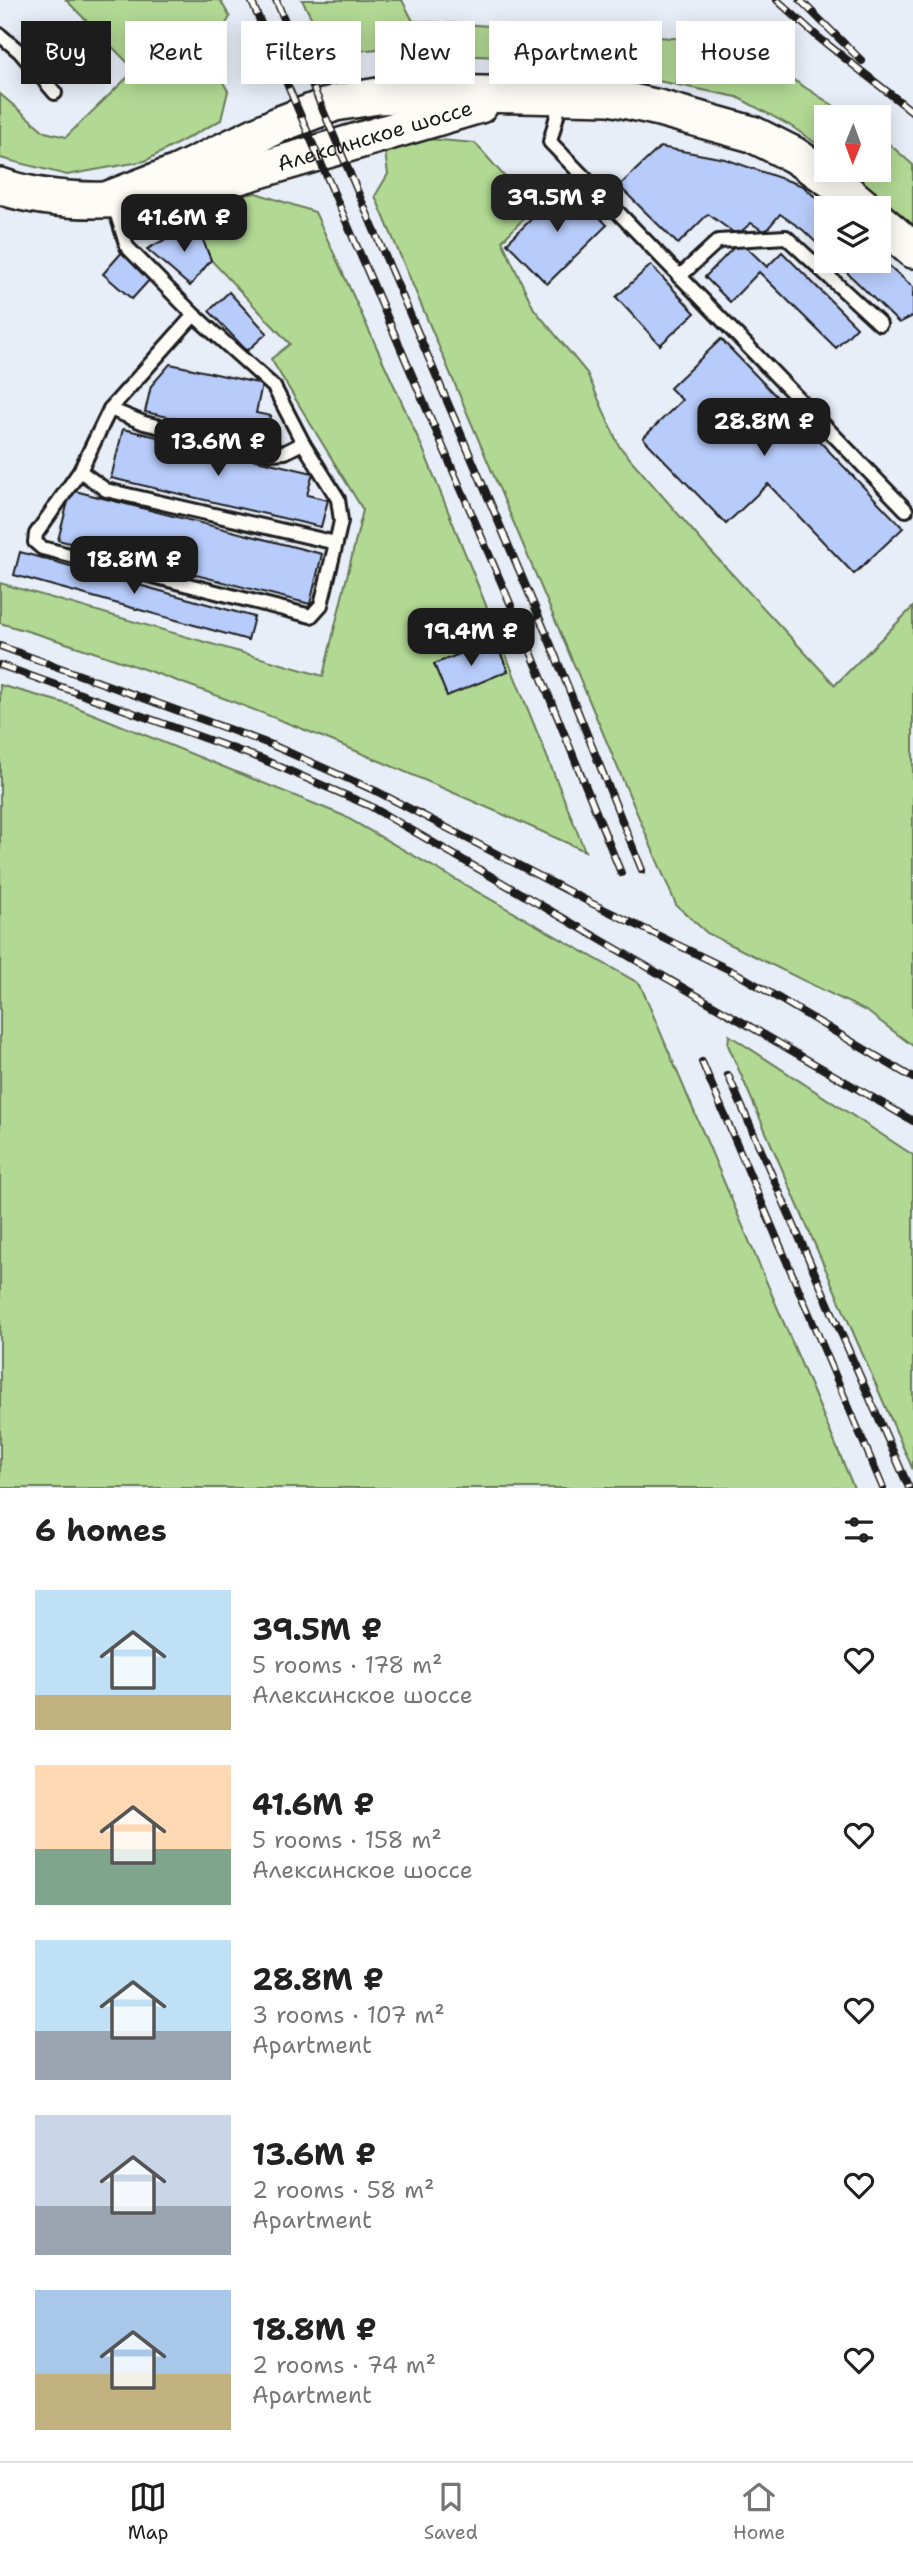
<!DOCTYPE html>
<html lang="en">
<head>
<meta charset="utf-8">
<style>
  body { margin:0; font-family:"Shantell Sans",sans-serif; background:#f6f6f6; color:#222; height:100vh; display:flex; flex-direction:column; font-size:26px; white-space:nowrap }
  * { box-sizing:border-box; margin:0 }
  p { font-size:23px; color:#767676 }
  .icon { flex:none; width:38px; height:38px; fill:none; stroke:currentColor; stroke-width:2; stroke-linecap:round; stroke-linejoin:round }
  .map { position:relative; height:1488px; overflow:hidden }
  .drawer { display:flex; flex-direction:column; background:#fff; flex:1 }
  .drawer>* { flex:none }
  .hud { position:absolute; left:21px; top:21px; width:872px; height:63px; display:flex; gap:14px }
  .needle { width:46px; rotate:181deg }
  .tools { position:absolute; left:814px; top:105px; display:grid; gap:14px }
  .tools a { display:grid; place-items:center; width:77px; height:77px; border-radius:0px; background:#fff; box-shadow:0 4px 18px #0003; font-size:35px }
  .price { position:absolute; translate:-50% -60px; padding:0 16px; border-radius:14px; background:#1c1c1c; color:#fff; font-size:23px; line-height:46px; filter:drop-shadow(0 2px 4px #0008) }
  .price::after { content:''; position:absolute; left:50%; top:42px; width:21px; height:16px; margin-left:-10px; background:inherit; clip-path:polygon(0 0,100% 0,50% 100%) }
  .price.selected { background:#222; color:#fff }
  ul { padding:0; list-style:none }
  li { display:flex; align-items:center; gap:21px; height:175px; padding:0 35px }
  li span { display:grid; place-items:center; flex:none; width:196px; height:140px; border-radius:0px; color:#555 }
  li>.icon { margin-inline-start:auto }
  span .icon { width:84px; height:84px; fill:#fffc; stroke-width:1 }
  li b { font-size:30px }
  h2 { display:flex; justify-content:space-between; align-items:center; height:84px; padding:0 35px; font-size:30px }
  .chip { padding:0 24px; border-radius:0px; background:#fff; box-shadow:0 4px 18px #0003; font-size:24px; line-height:63px }
  .chip.selected { background:#1c1c1c; color:#fff }
  .tab-bar { display:flex; justify-content:space-around; align-items:center; height:98px; border-top:2px solid #e0e0e0; background:#fff; font-size:19px; color:#767676 }
  .tab-bar a { display:grid; justify-items:center; gap:4px }
  .tab-bar .selected { color:#1c1c1c }
  .map>svg:first-child { display:block }
  .green { fill:#b2d994; stroke:#677a58; stroke-width:2 }
  .building { fill:#b8ccfb; stroke:#1c1c1c; stroke-width:2 }
  .lines { fill:none; stroke-linecap:round; stroke-linejoin:round }
  .service-casing { stroke:#1c1c1c; stroke-width:18 }
  .secondary-casing { stroke:#1c1c1c; stroke-width:40 }
  .service { stroke:#fdfcf7; stroke-width:12 }
  .secondary { stroke:#fdfcf7; stroke-width:35 }
  .rail-casing { stroke:#1c1c1c; stroke-width:8 }
  .rail { stroke:#fdfcf7; stroke-width:5; stroke-dasharray:16; stroke-linecap:butt }
  .labels { text-anchor:middle; dominant-baseline:central; stroke-width:5; stroke-linejoin:round; paint-order:stroke }
  .street-label { font-size:21px; fill:#1c1c1c; stroke:#fdfcf7 }
</style>
</head>
<body>
<div class="map">
<svg width="913" height="1488" viewBox="0 0 913 1488">
  <rect width="100%" height="100%" fill="#e8eef8"/>
  <filter id="ink" filterUnits="userSpaceOnUse"><feTurbulence type="fractalNoise" baseFrequency=".0143" numOctaves="2"/><feDisplacementMap in="SourceGraphic" scale="14" xChannelSelector="R" yChannelSelector="G"/><feConvolveMatrix kernelMatrix="1 2 1 2 8 2 1 2 1" color-interpolation-filters="sRGB"/></filter>
  <g filter="url(#ink)">
    <g class="green">
      <polygon points="66,0 220,0 230,17 218,37 193,30 228,91 221,120 145,161 67,175 0,158 0,94 45,132 66,137 135,70"/>
      <polygon points="302,0 402,0 413,21 734,42 842,111 849,110 857,117 826,117 826,150 791,126 737,97 599,69 544,53 499,57 454,55 427,44 348,52 322,38"/>
      <polygon points="879,135 913,165 913,228 850,170 878,170"/>
      <polygon points="416,138 475,143 533,209 502,241 534,309 587,373 619,446 706,546 835,685 913,607 913,1046 868,1012 707,933 676,905 375,196 388,174 385,152"/>
      <path d="M 256,193 L 315,212 L 423,449 L 585,851 C 391,764 204,682 0,623 L 0,583 L 323,676 L 363,510 L 271,359 L 290,344 L 211,260 L 196,224 L 180,224 L 172,215 L 177,207 Z"/>
      <polygon points="0,685 71,705 342,815 640,984 854,1488 0,1488"/>
      <polygon points="729,1035 913,1155 913,1470 728,1045"/>
    </g>
    <g class="building">
      <polygon points="660,147 725,159 803,186 827,208 826,252 803,230 780,214 765,232 751,223 737,235 708,214 678,244 619,186"/>
      <polygon points="567,184 607,225 547,284 507,243"/>
      <polygon points="196,223 211,260 190,286 147,249"/>
      <polygon points="740,241 767,267 782,252 857,327 836,348 759,272 730,302 705,277"/>
      <polygon points="123,251 152,277 132,299 103,274"/>
      <polygon points="878,256 913,287 913,316 899,323 835,261 878,261"/>
      <polygon points="651,265 695,313 660,345 616,297"/>
      <polygon points="229,292 267,333 247,351 209,311"/>
      <polygon points="721,339 903,528 854,574 768,484 726,524 643,438 682,400 670,388"/>
      <polygon points="170,364 262,384 256,413 271,416 266,438 145,412 151,386"/>
      <polygon points="123,429 313,473 307,495 328,500 321,527 111,478"/>
      <polygon points="71,490 322,554 310,604 58,540"/>
      <polygon points="20,552 254,617 248,640 14,575"/>
      <polygon points="495,640 508,671 447,696 434,664"/>
    </g>
    <g class="lines">
      <defs>
        <g id="service">
          <polyline points="0,35 20,52 55,93"/>
          <polyline points="561,100 550,142 906,510"/>
          <polyline points="113,202 127,247 194,315 274,387 303,443 338,499 341,521 336,543 321,605 311,616 42,548 35,542 36,534 80,471 110,409 194,315"/>
          <polyline points="679,277 718,241 786,237 880,324"/>
          <polyline points="110,409 144,423 271,453 285,452 303,443"/>
          <polyline points="80,471 106,490 336,543"/>
        </g>
        <g id="secondary">
          <path id="s1" d="M 0,186 C 55,205 121,202 178,194 L 480,105"/>
          <polyline points="111,198 177,173 280,124 335,103 378,96 437,93 610,97 659,108 752,134 794,155 833,181 865,208"/>
          <polyline points="878,220 913,250"/>
        </g>
      </defs>
      <use href="#service" class="service-casing"/>
      <use href="#secondary" class="secondary-casing"/>
      <use href="#service" class="service"/>
      <use href="#secondary" class="secondary"/>
      <defs>
        <g id="rail">
          <polyline points="251,0 531,652 621,873"/>
          <polyline points="276,0 551,645 642,870"/>
          <polyline points="777,0 818,37 913,112"/>
          <polyline points="800,0 862,61"/>
          <polyline points="0,646 272,745 378,792 591,903 738,974 913,1078"/>
          <polyline points="0,665 262,759 370,806 913,1121"/>
          <polyline points="702,1062 883,1488"/>
          <polyline points="728,1075 909,1488"/>
        </g>
      </defs>
      <use href="#rail" class="rail-casing"/>
      <use href="#rail" class="rail"/>
    </g>
  </g>
  <g class="labels">
    <g class="street-label">
      <text stroke="none"><textPath href="#s1" startOffset="385">Алексинское шоссе</textPath></text>
    </g>
  </g>
</svg>
<div class="tools">
<a><svg class="needle" viewBox="-14 -14 28 28"><path d="M0-13l5 13h-10z" fill="#e53935"/><path d="M0 13l5-13h-10z" fill="#767676"/></svg></a>
<a><svg class="icon" aria-label="layers" viewBox="0 0 24 24"><path d="M12 4l9 5-9 5-9-5zM3 14l9 5 9-5"/></svg></a>
</div>
<b class="price selected" style="left:557px;top:234px">39.5M ₽</b>
<b class="price" style="left:184px;top:254px">41.6M ₽</b>
<b class="price" style="left:764px;top:458px">28.8M ₽</b>
<b class="price" style="left:218px;top:478px">13.6M ₽</b>
<b class="price" style="left:134px;top:596px">18.8M ₽</b>
<b class="price" style="left:471px;top:668px">19.4M ₽</b>
<div class="hud">
<a class="chip selected">Buy</a>
<a class="chip">Rent</a>
<a class="chip">Filters</a>
<a class="chip">New</a>
<a class="chip">Apartment</a>
<a class="chip">House</a>
</div>
</div>
<section class="drawer">
<h2>6 homes<svg class="icon" aria-label="filters" viewBox="0 0 24 24"><path d="M4 7h16M4 17h16"/><circle cx="9" cy="7" r="2"/><circle cx="15" cy="17" r="2"/></svg></h2>
<ul>
<li><span style="background:linear-gradient(#bfe0f5 75%,#c2b280 0)"><svg class="icon" aria-label="home" viewBox="0 0 24 24"><path d="M3 11l9-7 9 7M6 9v11h12V9"/></svg></span><div><b>39.5M ₽</b><p>5 rooms · 178 m²</p><p>Алексинское шоссе</p></div><svg class="icon" aria-label="heart" viewBox="0 0 24 24"><path d="M12 20l-8-8c-3-5 5-10 8-4 3-6 11-1 8 4z"/></svg></li>
<li><span style="background:linear-gradient(#ffd9b3 60%,#7fa58c 0)"><svg class="icon" aria-label="home" viewBox="0 0 24 24"><path d="M3 11l9-7 9 7M6 9v11h12V9"/></svg></span><div><b>41.6M ₽</b><p>5 rooms · 158 m²</p><p>Алексинское шоссе</p></div><svg class="icon" aria-label="heart" viewBox="0 0 24 24"><path d="M12 20l-8-8c-3-5 5-10 8-4 3-6 11-1 8 4z"/></svg></li>
<li><span style="background:linear-gradient(#bfe0f5 65%,#9aa5b1 0)"><svg class="icon" aria-label="home" viewBox="0 0 24 24"><path d="M3 11l9-7 9 7M6 9v11h12V9"/></svg></span><div><b>28.8M ₽</b><p>3 rooms · 107 m²</p><p>Apartment</p></div><svg class="icon" aria-label="heart" viewBox="0 0 24 24"><path d="M12 20l-8-8c-3-5 5-10 8-4 3-6 11-1 8 4z"/></svg></li>
<li><span style="background:linear-gradient(#c9d6e8 65%,#9aa5b1 0)"><svg class="icon" aria-label="home" viewBox="0 0 24 24"><path d="M3 11l9-7 9 7M6 9v11h12V9"/></svg></span><div><b>13.6M ₽</b><p>2 rooms · 58 m²</p><p>Apartment</p></div><svg class="icon" aria-label="heart" viewBox="0 0 24 24"><path d="M12 20l-8-8c-3-5 5-10 8-4 3-6 11-1 8 4z"/></svg></li>
<li><span style="background:linear-gradient(#a9c7e8 60%,#c2b280 0)"><svg class="icon" aria-label="home" viewBox="0 0 24 24"><path d="M3 11l9-7 9 7M6 9v11h12V9"/></svg></span><div><b>18.8M ₽</b><p>2 rooms · 74 m²</p><p>Apartment</p></div><svg class="icon" aria-label="heart" viewBox="0 0 24 24"><path d="M12 20l-8-8c-3-5 5-10 8-4 3-6 11-1 8 4z"/></svg></li>
</ul>
</section>
<nav class="tab-bar">
<a class="selected"><svg class="icon" aria-label="map" viewBox="0 0 24 24"><path d="M3 6l6-2 6 2 6-2v14l-6 2-6-2-6 2zM9 4v14M15 6v14"/></svg>Map</a>
<a><svg class="icon" aria-label="saved" viewBox="0 0 24 24"><path d="M7 4h10v16l-5-4-5 4z"/></svg>Saved</a>
<a><svg class="icon" aria-label="home" viewBox="0 0 24 24"><path d="M3 11l9-7 9 7M6 9v11h12V9"/></svg>Home</a>
</nav>
</body>
</html>
